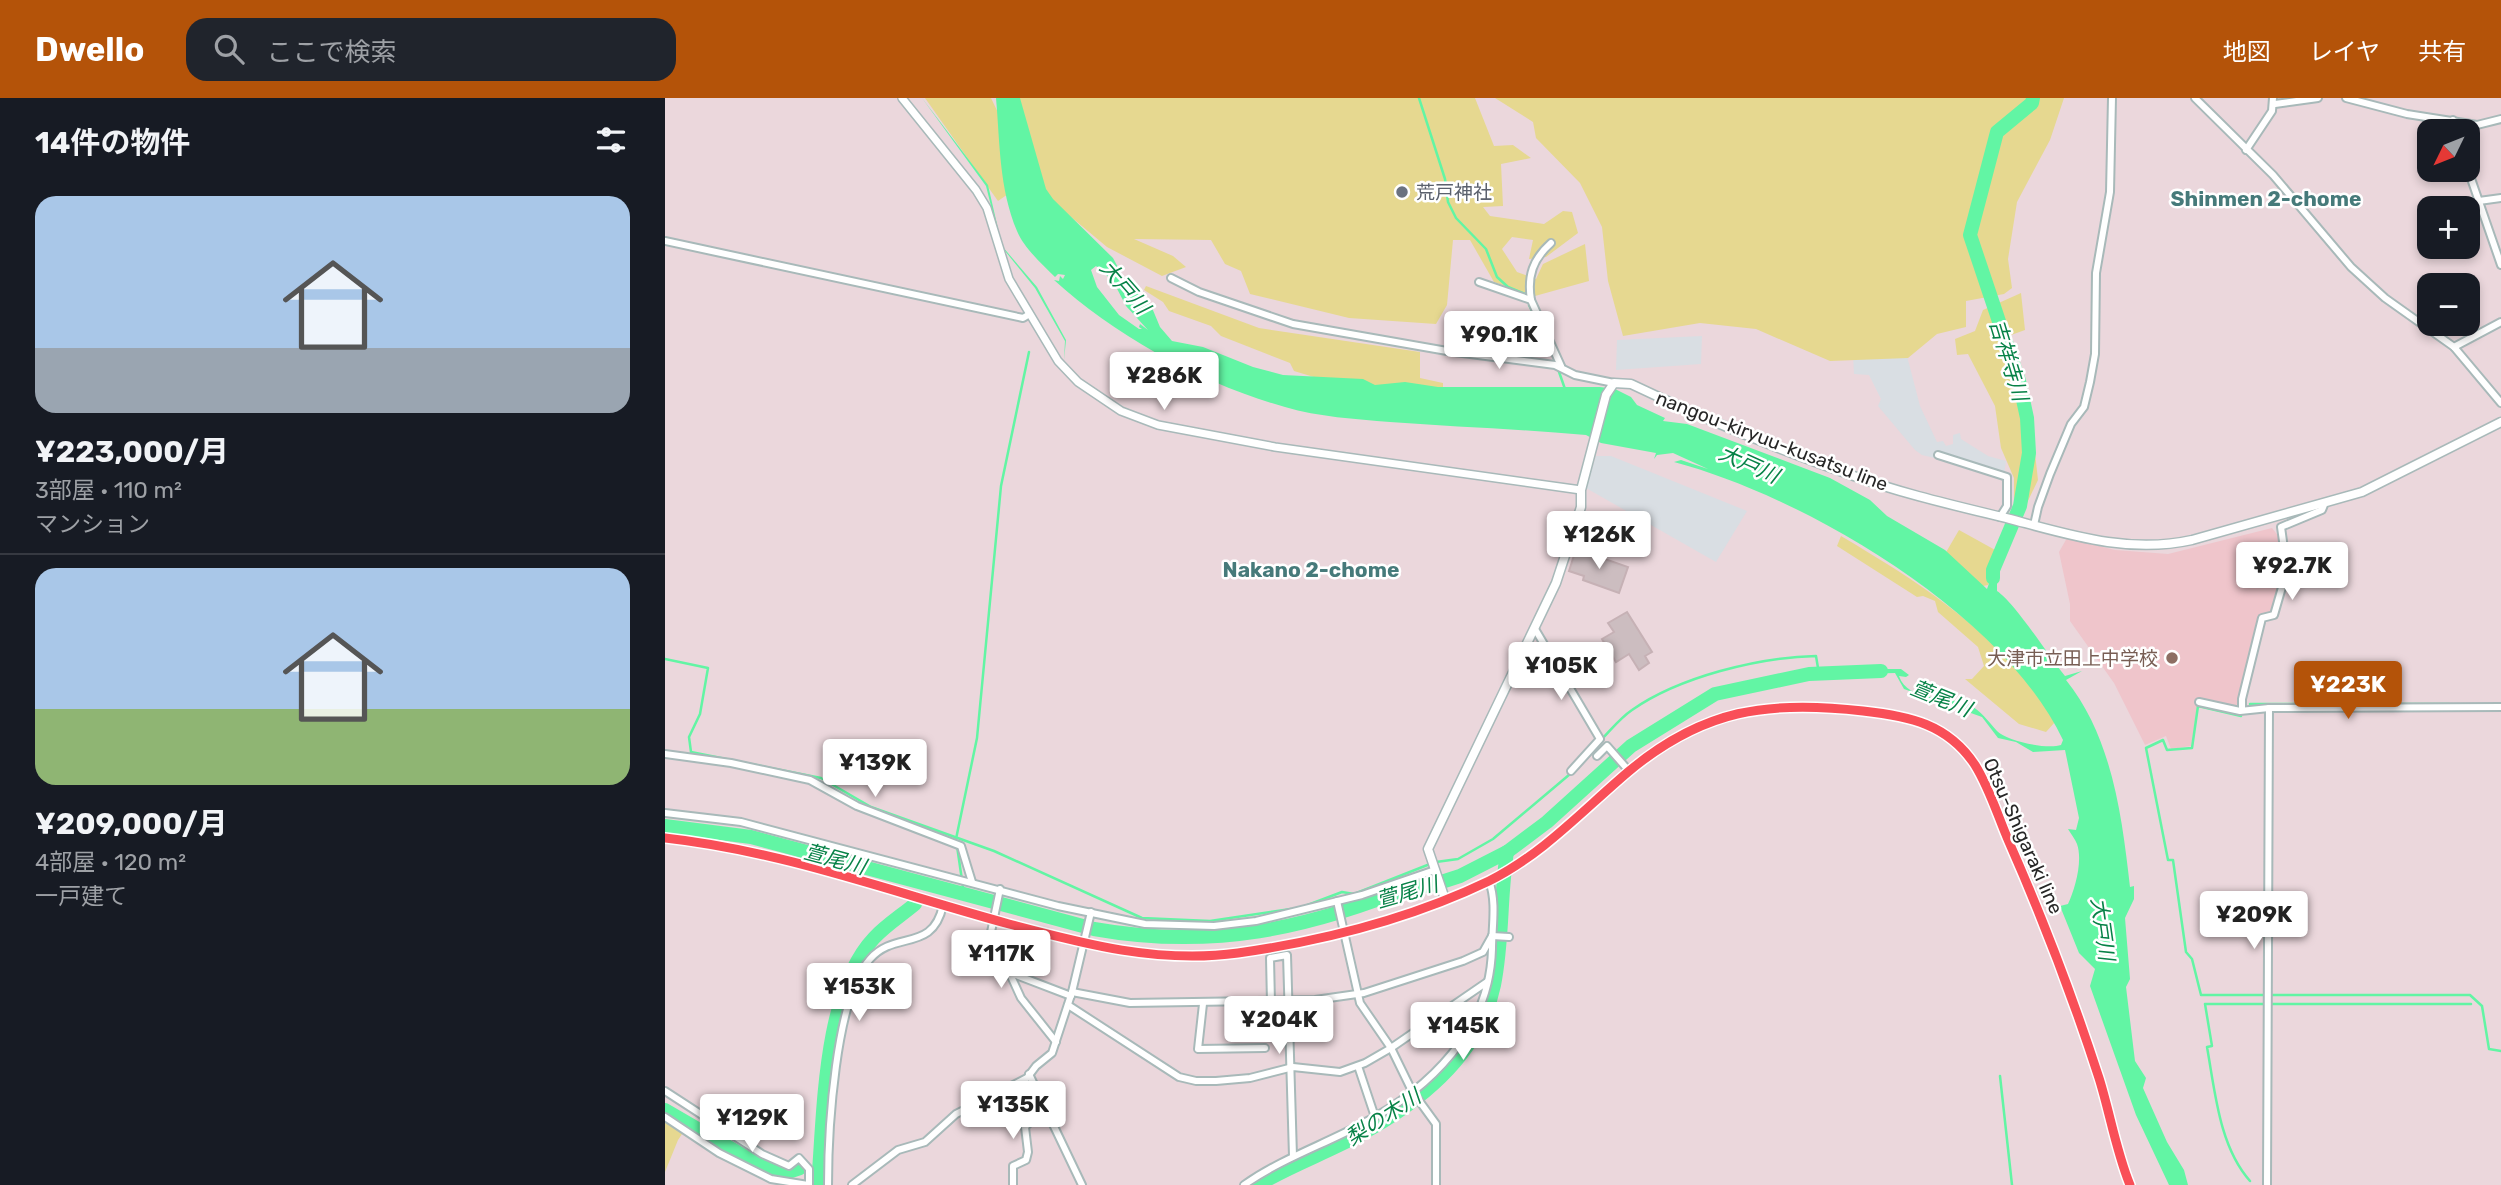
<!DOCTYPE html>
<html lang="ja">
<head>
<meta charset="utf-8">
<style>
  body { margin:0; font-family:Rubik,"Noto Sans JP",sans-serif; background:#20242c; color:#f1f3f6; height:100vh; display:flex; flex-direction:column; font-size:26px; white-space:nowrap }
  * { box-sizing:border-box; margin:0 }
  p { font-size:23px; color:#9ea1a6 }
  .icon { flex:none; width:38px; height:38px; fill:none; stroke:currentColor; stroke-width:2; stroke-linecap:round; stroke-linejoin:round }
  .map { position:relative; flex:1; overflow:hidden }
  .side { display:flex; flex-direction:column; background:#171b24; width:665px }
  .side>* { flex:none }
  .needle { width:46px; rotate:227deg }
  .controls { position:absolute; left:1752px; top:21px; display:grid; gap:14px }
  .controls a { display:grid; place-items:center; width:63px; height:63px; border-radius:14px; background:#171b24; box-shadow:0 4px 10px #0003; font-size:35px }
  .price { position:absolute; translate:-50% -60px; padding:0 16px; border-radius:7px; background:#fff; color:#222; font-size:23px; line-height:46px; filter:drop-shadow(0 2px 4px #0008) }
  .price::after { content:''; position:absolute; left:50%; top:42px; width:21px; height:16px; margin-left:-10px; background:inherit; clip-path:polygon(0 0,100% 0,50% 100%) }
  .price.on { background:#b45309; color:#fff }
  ul { padding:0; list-style:none }
  li { display:grid; align-content:center; gap:14px; height:371px; padding:0 35px }
  li+li { border-top:2px solid #363941 }
  li span { display:grid; place-items:center; height:217px; border-radius:21px; color:#555 }
  li>.icon { margin-inline-start:auto }
  span .icon { width:126px; height:126px; fill:#fffc; stroke-width:1 }
  li b { font-size:30px }
  h2 { display:flex; justify-content:space-between; align-items:center; height:84px; padding:0 35px; font-size:30px }
  header { display:flex; align-items:center; gap:42px; box-sizing:border-box; height:98px; padding:0 35px; background:#b45309; color:#fff }
  header strong { font-size:33px }
  nav { display:flex; gap:38px; margin-inline-start:auto; font-size:24px }
  .search { width:490px; height:63px; background:#20242c; display:flex; align-items:center; gap:18px; box-sizing:border-box; padding:0 24px; border-radius:21px; color:#9ea1a6; font-size:26px }
  main { display:flex; flex:1; min-height:0 }
  .map>svg:first-child { display:block }
  .industrial { fill:#d9dee3 }
  .education { fill:#efc5cb }
  .green { fill:#e6d890 }
  .water { fill:#62f5a4; fill-rule:evenodd }
  .lines { fill:none; stroke-linecap:round; stroke-linejoin:round }
  .stream { stroke:#62f5a4; stroke-width:2.5 }
  .river { stroke:#62f5a4; stroke-width:14 }
  .building { fill:#ccbdc0; stroke:#c6b1b5; stroke-width:2 }
  .minor-casing { stroke:#a8b9b9; stroke-width:10 }
  .tertiary-casing { stroke:#a8b9b9; stroke-width:10 }
  .secondary-casing { stroke:#a8b9b9; stroke-width:11 }
  .primary-casing { stroke:#fff; stroke-width:12 }
  .minor { stroke:#fff; stroke-width:6 }
  .tertiary { stroke:#fff; stroke-width:7 }
  .secondary { stroke:#fff; stroke-width:8 }
  .primary { stroke:#f94f58; stroke-width:9 }
  .worship-dot { fill:#6b7280; stroke:#fff; stroke-width:2.5 }
  .education-dot { fill:#8d6e63; stroke:#fff; stroke-width:2.5 }
  .labels { text-anchor:middle; dominant-baseline:central; stroke-width:5; stroke-linejoin:round; paint-order:stroke }
  .worship-label { font-size:19px; fill:#5b616d; stroke:#fff; text-anchor:start }
  .street-label { font-size:19px; fill:#272727; stroke:#fff }
  .education-label { font-size:19px; fill:#785e54; stroke:#fff; text-anchor:end }
  .neighbourhood-label { font-size:21px; font-weight:bold; fill:#467a7a; stroke:#fff }
  .water-label { font-size:21px; font-style:italic; fill:#078247; stroke:#fff }
</style>
</head>
<body>
<header>
<strong>Dwello</strong>
<div class="search"><svg class="icon" aria-label="search" viewBox="0 0 24 24"><circle cx="10" cy="10" r="6"/><path d="M15 15l6 6"/></svg>ここで検索</div>
<nav><a>地図</a><a>レイヤ</a><a>共有</a></nav>
</header>
<main>
<section class="side">
<h2>14件の物件<svg class="icon" aria-label="filters" viewBox="0 0 24 24"><path d="M4 7h16M4 17h16"/><circle cx="9" cy="7" r="2"/><circle cx="15" cy="17" r="2"/></svg></h2>
<ul>
<li><span style="background:linear-gradient(#a9c7e8 70%,#9aa5b1 0)"><svg class="icon" aria-label="home" viewBox="0 0 24 24"><path d="M3 11l9-7 9 7M6 9v11h12V9"/></svg></span><div><b>¥223,000/月</b><p>3部屋 · 110 m²</p><p>マンション</p></div></li>
<li><span style="background:linear-gradient(#a9c7e8 65%,#8fb573 0)"><svg class="icon" aria-label="home" viewBox="0 0 24 24"><path d="M3 11l9-7 9 7M6 9v11h12V9"/></svg></span><div><b>¥209,000/月</b><p>4部屋 · 120 m²</p><p>一戸建て</p></div></li>
</ul>
</section>
<div class="map">
<svg width="1836" height="1087" viewBox="0 0 1836 1087">
  <rect width="100%" height="100%" fill="#ebd7dc"/>
  <g class="industrial">
    <polygon points="1037,238 1036,266 951,272 952,242"/>
    <polygon points="1188,258 1242,258 1255,308 1272,344 1278,343 1281,348 1288,346 1288,337 1295,335 1296,341 1323,358 1341,363 1339,377 1257,357 1250,352 1213,308 1216,301 1204,277 1189,276"/>
    <polygon points="931,358 946,358 1082,413 1051,464 921,390"/>
  </g>
  <polygon class="education" points="1607,430 1614,439 1618,471 1607,515 1593,518 1574,609 1534,600 1526,648 1506,651 1501,638 1480,647 1449,585 1405,523 1405,506 1394,454 1402,440 1450,452 1503,456"/>
  <g class="green">
    <polygon points="260,0 326,0 338,25 346,94 333,103"/>
    <polygon points="347,0 810,0 829,48 848,47 866,60 836,66 838,108 818,109 825,118 879,126 898,113 907,114 913,135 881,159 864,161 868,142 847,139 837,151 852,174 871,181 878,166 920,146 924,183 870,198 829,184 805,142 788,142 782,207 771,226 684,220 585,196 576,173 560,166 546,142 469,141 508,158 521,169 497,178 442,149 381,98"/>
    <polygon points="830,0 1399,0 1385,42 1352,104 1343,161 1347,190 1339,196 1301,203 1301,229 1272,236 1243,260 1165,263 1091,231 1035,225 958,238 943,183 937,129 915,85 871,40 868,24"/>
    <polygon points="481,188 594,230 755,254 755,280 778,285 778,293 662,283 629,273 625,265 556,238 546,228 504,213 498,204 479,192"/>
    <polygon points="1356,195 1360,232 1335,241 1366,320 1373,382 1361,407 1349,406 1349,380 1336,350 1330,308 1303,256 1292,257 1290,241 1310,233 1318,212"/>
    <polygon points="1294,432 1332,453 1333,467 1323,487 1313,489 1280,456"/>
    <path d="M 1176,438 C 1262,489 1336,537 1391,623 L 1381,634 L 1354,626 L 1300,581 L 1307,581 L 1319,568 L 1313,549 L 1273,514 L 1270,503 L 1258,498 L 1252,499 L 1172,448 Z"/>
    <polygon points="0,1006 27,1021 13,1042 0,1074"/>
  </g>
  <g class="water">
    <polygon points="257,0 323,87 337,148 372,189 401,242 399,262 400,243 370,190 336,148 321,88"/>
    <path d="M 331,0 L 355,0 L 381,91 L 388,101 L 448,160 L 457,177 L 485,205 L 495,229 L 507,243 L 538,249 L 588,269 L 618,277 L 698,281 L 710,287 L 740,284 L 773,289 L 935,289 L 950,291 L 966,299 L 972,307 L 1000,320 L 998,323 L 1022,326 L 1165,380 L 1205,402 L 1222,418 L 1280,452 L 1322,491 L 1332,463 L 1332,493 C 1350,505 1383,557 1400,578 L 1417,573 L 1401,582 C 1447,639 1457,718 1465,789 L 1469,788 L 1469,801 L 1460,820 L 1465,881 L 1461,889 L 1470,963 L 1481,980 L 1478,990 L 1502,1044 L 1519,1072 L 1523,1087 L 1504,1087 L 1471,1017 L 1425,888 L 1430,871 L 1414,855 L 1395,808 L 1403,806 C 1410,791 1418,763 1412,746 C 1410,741 1406,736 1403,731 L 1411,732 L 1414,720 L 1400,652 L 1368,654 L 1351,644 L 1333,640 L 1317,619 L 1239,591 L 1230,575 L 1193,576 L 1202,571 L 1236,571 L 1244,577 L 1241,579 L 1234,578 C 1243,605 1284,597 1305,607 C 1316,613 1323,623 1332,633 C 1340,642 1381,652 1396,647 L 1398,642 C 1338,515 1141,399 1009,364 L 1016,362 L 1043,371 L 1008,355 L 992,357 L 989,361 L 991,355 L 936,345 L 921,337 C 856,331 790,329 725,324 C 690,321 654,319 620,309 C 540,287 450,238 389,182 L 394,183 L 395,178 L 398,181 L 400,177 L 393,176 L 390,179 C 377,166 359,150 352,133 C 334,90 335,45 331,0 ZM 431,168 L 448,183 L 461,208 L 483,232 L 475,226 L 474,229 L 477,231 L 474,231 L 454,217 L 432,189 L 426,172 Z"/>
  </g>
  <g class="lines">
    <g class="stream">
      <polyline points="754,0 780,81 783,104 791,120 821,151 832,179 843,189 860,196"/>
      <polyline points="864,207 872,223"/>
      <polyline points="893,271 900,291"/>
      <polyline points="0,561 43,570 35,616 24,639 26,654 156,680 206,709 329,753 477,820 545,823 626,811"/>
      <polyline points="1585,606 1717,606"/>
      <polyline points="1723,606 1784,606"/>
      <polyline points="1576,618 1533,608 1527,650 1502,652 1498,642 1481,650 1503,762 1508,762 1521,854 1527,861 1536,897 1805,897 1817,908 1824,951 1836,953"/>
      <path d="M 936,642 C 945,633 955,620 967,612 C 1014,579 1094,559 1151,558 L 1154,576"/>
      <polyline points="291,741 312,640 336,388 364,254"/>
      <polyline points="292,748 299,796"/>
      <polyline points="771,764 793,761 828,741 911,671"/>
      <polyline points="640,808 677,794 689,796 765,766"/>
      <polyline points="1335,978 1347,1087"/>
      <path d="M 1585,1083 C 1554,1048 1550,993 1542,949 L 1547,948 L 1540,906 L 1806,906"/>
    </g>
    <g class="river">
      <polyline points="1328,480 1328,472 1355,408 1364,355 1362,320 1354,283 1305,137 1332,34 1367,5 1368,0"/>
      <path d="M 0,728 L 86,739 L 429,831 C 547,852 643,831 753,786 L 764,788 L 795,778 L 842,754 L 882,724 L 966,648 L 1050,596 L 1144,576 L 1216,573"/>
      <polyline points="0,1012 98,1069 123,1074 135,1070"/>
      <path d="M 153,1087 C 159,1016 158,894 209,840 C 221,827 237,817 250,806"/>
      <path d="M 593,1087 C 626,1067 664,1054 698,1035 C 756,1003 815,955 829,887 C 838,843 835,798 842,754"/>
    </g>
  </g>
  <g class="building">
    <polygon points="911,451 963,469 954,495 918,482 919,478 904,473"/>
    <polygon points="962,514 987,554 980,558 984,565 974,572 964,556 951,564 937,541 949,534 943,525"/>
  </g>
  <g class="lines">
    <defs>
      <g id="minor">
        <polyline points="1530,0 1608,77 1686,169 1720,200 1789,249 1836,305"/>
        <polyline points="1681,0 1742,16 1812,27 1836,21"/>
        <polyline points="1610,6 1653,0"/>
        <polyline points="1788,22 1791,33"/>
        <polyline points="1581,52 1607,13 1608,0"/>
        <polyline points="1802,69 1836,167"/>
        <polyline points="1814,103 1836,100"/>
        <polyline points="0,143 358,220 363,217"/>
        <polyline points="506,180 534,194 628,226 782,253 890,267 910,277 949,285"/>
        <polyline points="814,184 866,202 896,268"/>
        <path d="M 866,202 C 862,178 868,161 886,145"/>
        <polyline points="1789,249 1836,224"/>
        <polyline points="1273,357 1342,379 1342,408 1335,419"/>
        <polyline points="1369,427 1373,409 1385,376 1406,326 1419,309 1425,284 1430,256 1431,175 1445,94 1447,0"/>
        <polyline points="870,531 935,641 906,673"/>
        <polyline points="1534,604 1575,613 1604,610 1836,609"/>
        <polyline points="1577,612 1577,601 1597,520 1609,517 1622,472 1616,429 1657,412 1659,407"/>
        <polyline points="0,656 66,665 145,682 192,708 296,748 307,784"/>
        <polyline points="932,658 942,648 964,673"/>
        <polyline points="0,715 76,724 393,808 480,826 549,828 591,823 697,797 770,772"/>
        <polyline points="335,791 326,834 356,900 391,944"/>
        <polyline points="672,803 695,905 726,950 747,993 771,1026 771,1087"/>
        <polyline points="827,838 844,839"/>
        <polyline points="346,875 406,898"/>
        <polyline points="407,894 465,905 650,902 699,895 798,863 818,854 827,838"/>
        <polyline points="606,905 605,860 622,857 628,1058"/>
        <polyline points="538,906 533,951 600,950"/>
        <polyline points="403,907 514,979 531,983 551,983 585,980 628,969 675,974 700,965 726,950 822,884"/>
        <polyline points="693,968 710,1019"/>
        <polyline points="364,976 417,1087"/>
        <polyline points="0,993 97,1056 124,1068 134,1060 144,1071 144,1087"/>
        <polyline points="0,1019 54,1055 106,1081 143,1087"/>
        <path d="M 163,1087 C 163,1034 170,900 205,861 C 230,832 268,855 278,807"/>
        <polyline points="187,1087 233,1052 260,1044 291,1016 362,980 371,968 387,955 407,894 426,814"/>
        <polyline points="348,1087 348,1068 361,1062 363,1054 360,1029 379,1010"/>
        <path d="M 579,1087 C 616,1061 658,1047 697,1026 C 765,991 825,932 827,851 C 827,829 832,804 824,783"/>
        <polyline points="1602,1087 1604,610"/>
      </g>
      <polyline id="tertiary" points="237,0 311,92 322,110 344,181 393,263 413,284 456,313 493,327 610,349 916,392"/>
      <path id="secondary" d="M 780,801 L 763,751 L 891,485 L 916,409 L 916,392 L 941,297 L 949,285 L 966,286 C 1037,320 1112,351 1186,377 C 1238,396 1292,408 1345,421 C 1405,437 1464,456 1527,442 L 1697,394 L 1836,324"/>
      <path id="primary" d="M 0,740 C 118,753 230,795 344,826 C 419,846 494,866 573,855 C 657,843 747,820 824,783 C 878,756 917,713 963,674 C 1038,611 1103,602 1198,613 C 1244,618 1283,626 1310,667 C 1325,691 1333,719 1344,744 C 1378,821 1408,900 1434,980 C 1445,1015 1451,1053 1465,1087"/>
    </defs>
    <use href="#minor" class="minor-casing"/>
    <use href="#tertiary" class="tertiary-casing"/>
    <use href="#secondary" class="secondary-casing"/>
    <use href="#primary" class="primary-casing"/>
    <use href="#minor" class="minor"/>
    <use href="#tertiary" class="tertiary"/>
    <use href="#secondary" class="secondary"/>
    <use href="#primary" class="primary"/>
  </g>
  <circle class="worship-dot" cx="737" cy="94" r="7"/>
  <circle class="education-dot" cx="1507" cy="560" r="7"/>
  <g class="labels">
    <g class="worship-label">
      <text x="751" y="94">荒戸神社</text>
    </g>
    <g class="street-label">
      <text transform="translate(1107 343) rotate(21)">nangou-kiryuu-kusatsu line</text>
      <text transform="translate(1358 738) rotate(66)">Otsu-Shigaraki line</text>
    </g>
    <g class="education-label">
      <text x="1493" y="560">大津市立田上中学校</text>
    </g>
    <g class="neighbourhood-label">
      <text x="1601" y="100">Shinmen 2-chome</text>
      <text x="646" y="471">Nakano 2-chome</text>
    </g>
    <g class="water-label">
      <text transform="translate(460 189) rotate(49)">大戸川</text>
      <text transform="translate(1344 262) rotate(73)">吉祥寺川</text>
      <text transform="translate(1084 366) rotate(24)">大戸川</text>
      <text transform="translate(1276 600) rotate(22)">萱尾川</text>
      <text transform="translate(170 761) rotate(15)">萱尾川</text>
      <text transform="translate(742 794) rotate(-16)">萱尾川</text>
      <text transform="translate(1438 831) rotate(82)">大戸川</text>
      <text transform="translate(718 1019) rotate(-33)">梨の木川</text>
    </g>
  </g>
</svg>
<div class="controls">
<a><svg class="needle" viewBox="-14 -14 28 28"><path d="M0-13l5 13h-10z" fill="#e53935"/><path d="M0 13l5-13h-10z" fill="#9ea1a6"/></svg></a>
<a>+</a>
<a>−</a>
</div>
<b class="price" style="left:834px;top:273px">¥90.1K</b>
<b class="price" style="left:499px;top:314px">¥286K</b>
<b class="price" style="left:934px;top:473px">¥126K</b>
<b class="price" style="left:1627px;top:504px">¥92.7K</b>
<b class="price" style="left:896px;top:604px">¥105K</b>
<b class="price on" style="left:1683px;top:623px">¥223K</b>
<b class="price" style="left:210px;top:701px">¥139K</b>
<b class="price" style="left:1589px;top:853px">¥209K</b>
<b class="price" style="left:336px;top:892px">¥117K</b>
<b class="price" style="left:194px;top:925px">¥153K</b>
<b class="price" style="left:614px;top:958px">¥204K</b>
<b class="price" style="left:798px;top:964px">¥145K</b>
<b class="price" style="left:348px;top:1043px">¥135K</b>
<b class="price" style="left:87px;top:1056px">¥129K</b>
</div>
</main>
</body>
</html>
